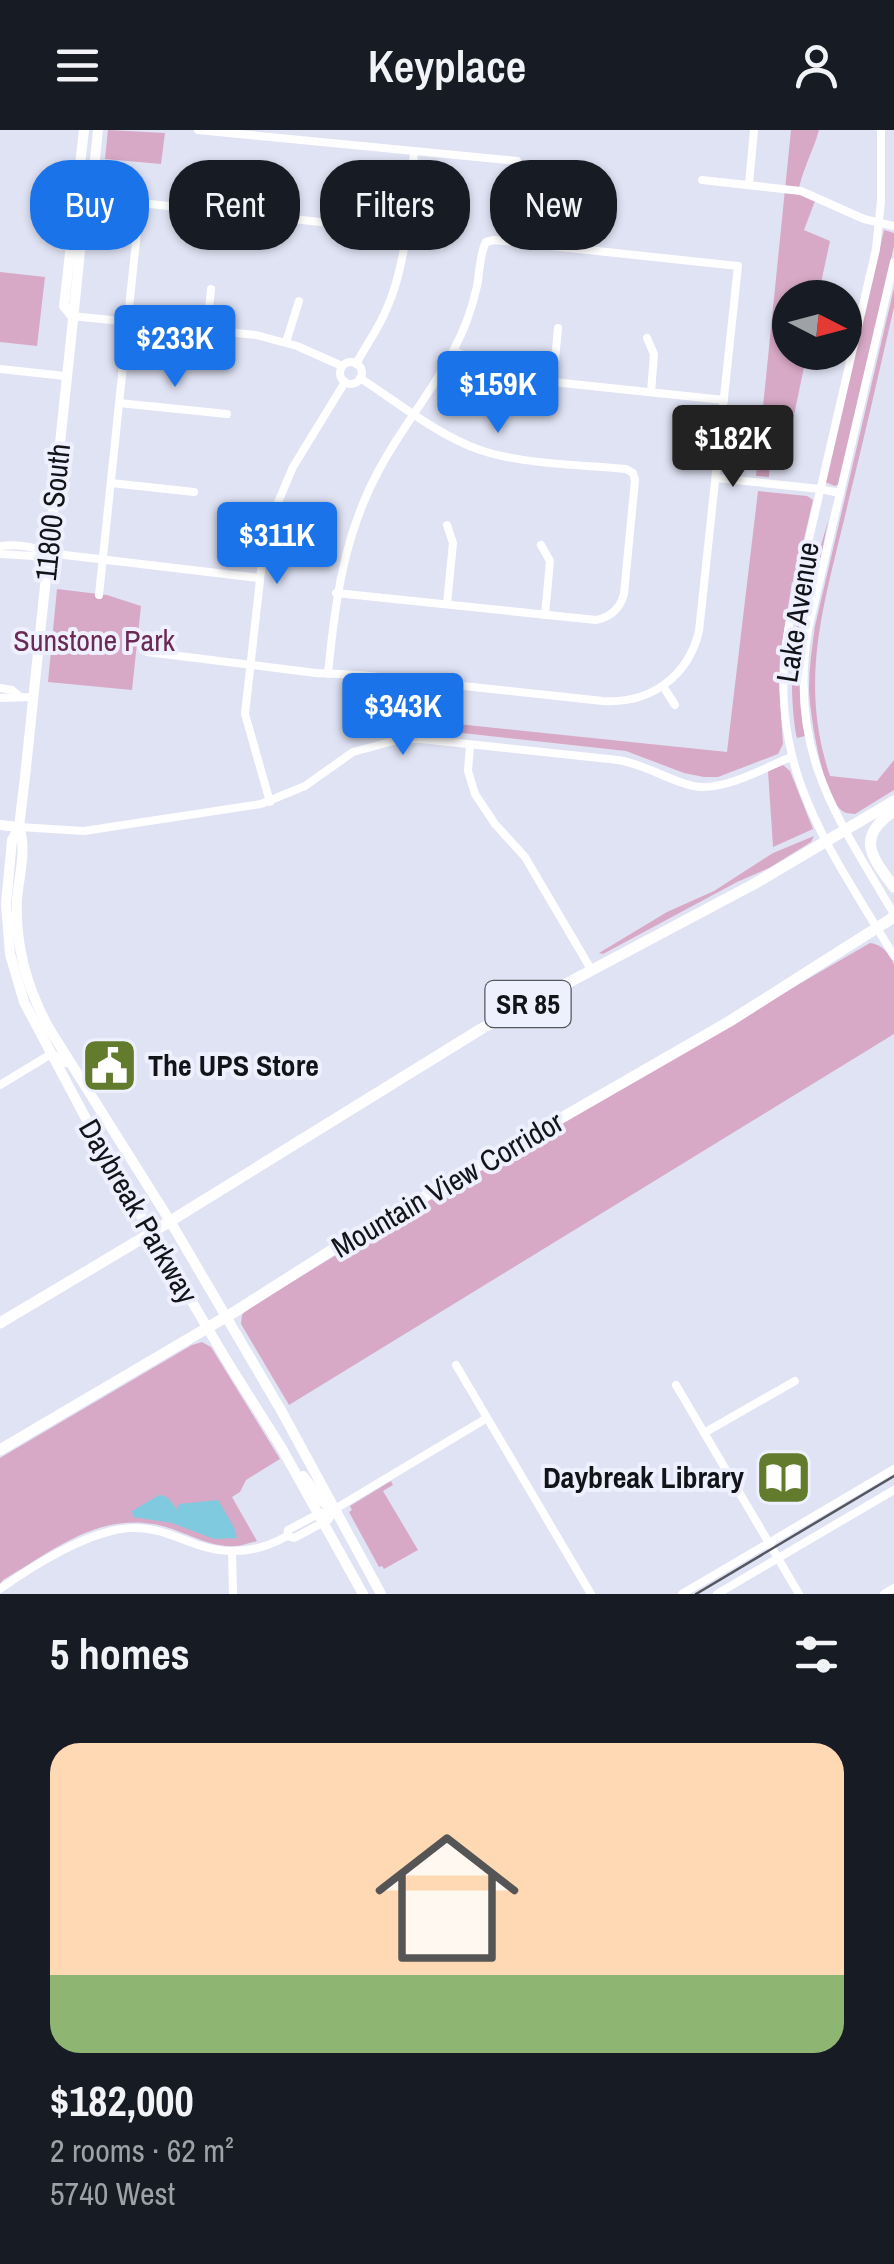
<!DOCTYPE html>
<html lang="en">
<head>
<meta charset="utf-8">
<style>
  body { margin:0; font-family:"Archivo Narrow",sans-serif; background:#20242c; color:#f1f3f6; height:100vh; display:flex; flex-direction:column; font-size:38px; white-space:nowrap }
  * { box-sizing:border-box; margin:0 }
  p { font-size:32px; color:#9ea1a6 }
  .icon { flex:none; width:55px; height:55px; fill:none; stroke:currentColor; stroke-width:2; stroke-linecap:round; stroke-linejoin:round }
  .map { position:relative; height:1464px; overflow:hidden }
  .drawer { display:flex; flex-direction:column; background:#171b24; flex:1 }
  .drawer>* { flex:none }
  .top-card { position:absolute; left:30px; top:30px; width:835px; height:90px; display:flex; gap:20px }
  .needle { width:65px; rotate:96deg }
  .tools { position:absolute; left:772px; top:150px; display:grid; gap:20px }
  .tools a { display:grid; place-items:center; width:90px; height:90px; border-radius:50%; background:#171b24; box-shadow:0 2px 8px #0004; font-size:50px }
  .price { position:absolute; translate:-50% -85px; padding:0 22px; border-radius:10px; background:#1a73e8; color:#fff; font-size:32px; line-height:65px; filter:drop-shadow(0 2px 5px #0008) }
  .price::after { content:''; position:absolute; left:50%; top:60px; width:30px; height:22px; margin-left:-15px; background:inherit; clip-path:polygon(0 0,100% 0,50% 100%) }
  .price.active { background:#222; color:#fff }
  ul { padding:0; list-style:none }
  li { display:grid; align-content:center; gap:20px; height:530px; padding:0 50px }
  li+li { border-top:2px solid #363941 }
  li span { display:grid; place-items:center; height:310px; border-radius:30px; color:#555 }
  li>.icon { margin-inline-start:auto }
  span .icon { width:180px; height:180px; fill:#fffc; stroke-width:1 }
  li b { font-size:42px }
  h2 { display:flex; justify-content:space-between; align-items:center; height:120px; padding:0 50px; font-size:42px }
  .tag { padding:0 35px; border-radius:40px; background:#171b24; box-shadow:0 2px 8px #0004; font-size:35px; line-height:90px }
  .tag.active { background:#1a73e8; color:#fff }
  header { display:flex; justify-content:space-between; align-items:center; height:130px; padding:0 50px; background:#171b24; font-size:45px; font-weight:600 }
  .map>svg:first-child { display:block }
  .green { fill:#d8a9c6 }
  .water { fill:#7fcadf }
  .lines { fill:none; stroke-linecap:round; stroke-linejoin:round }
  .minor { stroke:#fff; stroke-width:8 }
  .major { stroke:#fff; stroke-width:10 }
  .highway { stroke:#fff; stroke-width:11 }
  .tram { stroke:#555760; stroke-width:2.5 }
  .labels { text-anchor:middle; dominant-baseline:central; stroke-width:8; stroke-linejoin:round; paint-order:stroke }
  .shield { fill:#eef0fe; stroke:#55565e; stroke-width:2.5 }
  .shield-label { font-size:28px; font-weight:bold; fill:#131419 }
  .street-label { font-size:30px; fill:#131419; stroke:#eef0fe }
  .park-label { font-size:30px; fill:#6b2956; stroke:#eef0fe }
  .poi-label { font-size:30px; font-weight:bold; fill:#131419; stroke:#eef0fe; text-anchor:start }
</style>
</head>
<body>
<header><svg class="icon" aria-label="menu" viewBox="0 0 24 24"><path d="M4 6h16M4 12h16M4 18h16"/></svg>Keyplace<svg class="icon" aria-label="person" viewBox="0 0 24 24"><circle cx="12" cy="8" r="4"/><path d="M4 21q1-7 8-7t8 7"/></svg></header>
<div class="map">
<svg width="894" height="1464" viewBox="0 0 894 1464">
  <rect width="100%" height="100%" fill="#e0e3f4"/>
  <g class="green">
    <polygon points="108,0 165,3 161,34 105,29"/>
    <path d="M 791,0 L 819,0 C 813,22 801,42 798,64 L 815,71 L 804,100 L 830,111 L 818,167 L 790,168 L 790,222 L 807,223 L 787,318 L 771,317 L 769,347 L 756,346 Z"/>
    <polygon points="884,100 894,103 894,116 839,354 835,356 825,352"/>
    <polygon points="0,142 45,147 37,216 0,212"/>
    <path d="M 894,158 L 894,177 C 879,243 864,308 848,373 C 826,469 797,548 830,646 L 877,651 L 894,630 L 894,660 L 855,684 C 848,683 845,684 840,679 C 822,662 810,585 809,559 C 809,538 812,517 815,496 Z"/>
    <polygon points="758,361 807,366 813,370 794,452 792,452 780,526 779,557 783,614 778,624 718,647 704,647 684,643 626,621 426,599 389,601 390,587 727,622"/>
    <path d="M 828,391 L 801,528 L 800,555 L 805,606 L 797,608 C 790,575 788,493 808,469 L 807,464 Z"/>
    <polygon points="57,459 107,465 141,476 132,560 48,552"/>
    <polygon points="783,635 790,641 813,699 773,717 768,641"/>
    <polygon points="814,706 811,712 769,738 737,752 603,824 599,823 667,782 714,761 773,723"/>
    <path d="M 870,813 C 881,814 890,823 894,835 C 894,846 894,890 894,904 L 289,1275 L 241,1194 L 242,1185 L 246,1180 L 418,1075 Z"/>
    <path d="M 202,1212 L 211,1217 L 280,1329 L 246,1350 L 240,1362 L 232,1367 L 257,1411 C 249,1413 242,1416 235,1416 C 207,1418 180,1398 153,1394 C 96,1384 49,1423 3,1450 L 0,1454 L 0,1328 L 192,1215 Z"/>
    <polygon points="391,1351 393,1355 383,1361 418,1420 384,1439 382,1436 379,1437 349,1382 352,1380 350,1376"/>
  </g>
  <path class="water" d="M 159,1365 C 170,1366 171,1372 177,1380 L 179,1374 L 218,1370 L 234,1397 L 237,1408 L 214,1409 L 172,1393 L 133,1387 L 132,1381 Z"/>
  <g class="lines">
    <g class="minor">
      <polyline points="198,0 517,31"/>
      <path d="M 881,0 L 881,71 L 876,119 L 789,495 C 764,635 827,714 894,826"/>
      <polyline points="702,50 801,61 864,89 894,96"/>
      <polyline points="749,54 754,0"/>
      <path d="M 894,132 L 808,500 C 788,622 836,685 894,784"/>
      <polyline points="72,186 256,205 297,216 342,236"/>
      <polyline points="207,199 211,159"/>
      <polyline points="647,208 654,224 651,262"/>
      <polyline points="286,212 299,171"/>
      <polyline points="454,221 493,239 534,250 724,270"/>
      <circle cx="351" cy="243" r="11"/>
      <path d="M 356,234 C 366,215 379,198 387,178 C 408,130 409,74 414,23"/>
      <polyline points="0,239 65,246"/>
      <polyline points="553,252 558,198"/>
      <polyline points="119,273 227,284"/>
      <polyline points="716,348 820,359 840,363"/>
      <polyline points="111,353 194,362"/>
      <polyline points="541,415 550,431 545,485"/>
      <path d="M 0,416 C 17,414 32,416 48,423 L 259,448"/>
      <polyline points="0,424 33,426 48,423"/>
      <path d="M 336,463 L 596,490 C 611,487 620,479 624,464 L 635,350 L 633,343 L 626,339 C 582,335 521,334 480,320 C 439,306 397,272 360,248"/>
      <polyline points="99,465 140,73 406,101"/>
      <polyline points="447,474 453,413 447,395"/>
      <path d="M 147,522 L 316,543 C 334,544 352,544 370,546 L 603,571 C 650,574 688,547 699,501 L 738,136 L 494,110 L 486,112 C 479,125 480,142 477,156 C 472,179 464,201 453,221 C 432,262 402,297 380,338 C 344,403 335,471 328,544"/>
      <polyline points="663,556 675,575"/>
      <polyline points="0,558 12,560 18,565"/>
      <polyline points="0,568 33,567"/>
      <polyline points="470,615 468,641 475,664 495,694 525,727 592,841"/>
      <polyline points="270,672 245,584 262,432 276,377 293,337 345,252"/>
      <path d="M 19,697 L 84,701 L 261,674 L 305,656 L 353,622 L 401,609 L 421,609 L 618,630 C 645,634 667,650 693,656 C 723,662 764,638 791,627"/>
      <polyline points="0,955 51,924 61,927 66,933"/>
      <polyline points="456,1235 591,1464"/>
      <polyline points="676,1255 799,1464"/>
      <polyline points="704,1303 795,1251"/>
      <polyline points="287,1406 294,1408 328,1390 335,1379"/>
      <polyline points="232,1421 233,1464"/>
      <path d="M 0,1459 C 34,1435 90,1400 131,1398 C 156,1397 175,1407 198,1415 C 228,1425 259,1422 287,1406 L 288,1400 L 318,1384 L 335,1379 L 487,1288"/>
      <polyline points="682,1464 894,1339"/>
      <polyline points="717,1464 894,1360"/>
      <polyline points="884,1464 894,1458"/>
    </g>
    <g class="major">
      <polyline points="76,70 82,73 84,82 76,161 25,647 19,697 12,710 6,774 10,824 24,872 108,1030 230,1236 281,1317 363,1464"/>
      <polyline points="89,88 98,0"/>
      <polyline points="72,186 64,176 84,0"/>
      <polyline points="0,695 19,697"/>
      <path d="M 19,697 C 27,720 19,745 17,769 C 15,815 27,859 50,900 L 170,1091 L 282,1282 L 381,1464"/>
      <polyline points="303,1346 323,1372 327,1375"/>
    </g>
    <g class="highway">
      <path d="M 894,681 C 856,707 870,725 894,757"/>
      <polyline points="0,1193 151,1103 481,899 754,754 894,671"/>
      <polyline points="0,1320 236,1181 332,1120 730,891 894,787"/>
    </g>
    <polyline class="tram" points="696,1464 894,1346"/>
  </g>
  <defs>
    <symbol id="civic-square" viewBox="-11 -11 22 22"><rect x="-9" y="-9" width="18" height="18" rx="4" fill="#637b2d" stroke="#eef0fe"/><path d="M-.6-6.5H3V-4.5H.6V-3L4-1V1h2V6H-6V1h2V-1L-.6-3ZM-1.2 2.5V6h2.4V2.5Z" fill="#fff"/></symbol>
    <symbol id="library-square" viewBox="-11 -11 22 22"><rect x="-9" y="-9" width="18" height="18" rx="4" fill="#637b2d" stroke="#eef0fe"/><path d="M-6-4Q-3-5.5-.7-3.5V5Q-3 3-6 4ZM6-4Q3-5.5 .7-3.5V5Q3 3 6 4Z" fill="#fff"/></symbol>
  </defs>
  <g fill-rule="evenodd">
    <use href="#civic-square" x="78" y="904" width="63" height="63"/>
    <use href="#library-square" x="752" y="1316" width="63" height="63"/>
  </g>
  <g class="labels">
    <rect class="shield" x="485.5" y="851" width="85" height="46" rx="8"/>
    <g class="shield-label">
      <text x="528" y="874">SR 85</text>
    </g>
    <g class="street-label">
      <text transform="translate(52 382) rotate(-84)">11800 South</text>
      <text transform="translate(797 482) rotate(-81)">Lake Avenue</text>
      <text transform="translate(447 1054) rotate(-30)">Mountain View Corridor</text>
      <text transform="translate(139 1081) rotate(60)">Daybreak Parkway</text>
    </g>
    <g class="park-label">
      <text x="94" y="510">Sunstone Park</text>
    </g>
    <g class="poi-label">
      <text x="148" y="935">The UPS Store</text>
      <text x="744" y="1347" text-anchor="end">Daybreak Library</text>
    </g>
  </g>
</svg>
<div class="tools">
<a><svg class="needle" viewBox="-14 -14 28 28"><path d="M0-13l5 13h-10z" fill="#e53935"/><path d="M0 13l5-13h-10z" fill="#9ea1a6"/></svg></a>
</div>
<b class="price" style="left:175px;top:260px">$233K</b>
<b class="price" style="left:498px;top:306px">$159K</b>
<b class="price active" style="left:733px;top:360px">$182K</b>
<b class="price" style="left:277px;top:457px">$311K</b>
<b class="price" style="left:403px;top:628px">$343K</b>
<div class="top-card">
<a class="tag active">Buy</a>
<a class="tag">Rent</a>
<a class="tag">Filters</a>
<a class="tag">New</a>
</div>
</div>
<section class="drawer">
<h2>5 homes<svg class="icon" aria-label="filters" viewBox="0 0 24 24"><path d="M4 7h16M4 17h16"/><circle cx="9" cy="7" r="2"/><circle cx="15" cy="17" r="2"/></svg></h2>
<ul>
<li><span style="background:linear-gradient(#ffd9b3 75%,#8fb573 0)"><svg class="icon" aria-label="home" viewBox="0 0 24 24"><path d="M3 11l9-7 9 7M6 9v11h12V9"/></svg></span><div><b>$182,000</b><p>2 rooms · 62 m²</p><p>5740 West</p></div></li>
</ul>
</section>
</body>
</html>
